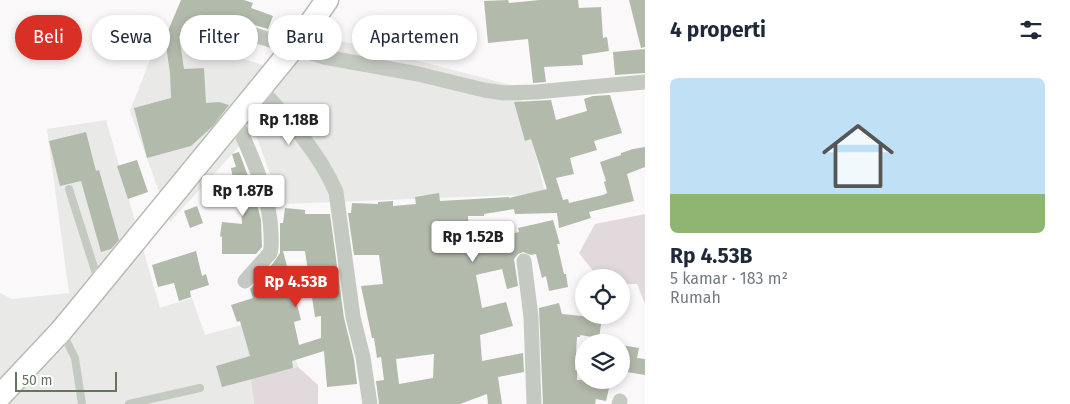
<!DOCTYPE html>
<html lang="id">
<head>
<meta charset="utf-8">
<style>
  body { margin:0; font-family:"Fira Sans",sans-serif; background:#f6f6f7; color:#1f2937; height:100vh; display:flex; flex-direction:column; font-size:19px; white-space:nowrap }
  * { box-sizing:border-box; margin:0 }
  p { font-size:16px; color:#747a83 }
  .icon { flex:none; width:28px; height:28px; fill:none; stroke:currentColor; stroke-width:2; stroke-linecap:round; stroke-linejoin:round }
  .map { position:relative; flex:1; overflow:hidden }
  .side { display:flex; flex-direction:column; background:#fff; width:425px }
  .side>* { flex:none }
  .hud { position:absolute; left:15px; top:15px; width:475px; height:45px; display:flex; gap:10px }
  .tools { position:absolute; left:575px; top:269px; display:grid; gap:10px }
  .tools a { display:grid; place-items:center; width:55px; height:55px; border-radius:50%; background:#fff; box-shadow:0 2px 8px #0003; font-size:25px }
  .scale { position:absolute; left:15px; bottom:12px; width:102px; box-sizing:border-box; padding-left:5px; border:2px solid #66765c; border-top:0; font-size:14px; line-height:18px; white-space:nowrap; color:#66765c; -webkit-text-stroke:4px #fff; paint-order:stroke }
  .price { position:absolute; translate:-50% -42px; padding:0 11px; border-radius:5px; background:#fff; color:#222; font-size:16px; line-height:32px; filter:drop-shadow(0 1px 2px #0008) }
  .price::after { content:''; position:absolute; left:50%; top:30px; width:15px; height:11px; margin-left:-8px; background:inherit; clip-path:polygon(0 0,100% 0,50% 100%) }
  .price.active { background:#d93025; color:#fff }
  ul { padding:0; list-style:none }
  li { display:grid; align-content:center; gap:10px; height:265px; padding:0 25px }
  li span { display:grid; place-items:center; height:155px; border-radius:8px; color:#555 }
  li>.icon { margin-inline-start:auto }
  span .icon { width:90px; height:90px; fill:#fffc; stroke-width:1 }
  li b { font-size:21px }
  h2 { display:flex; justify-content:space-between; align-items:center; height:60px; padding:0 25px; font-size:21px }
  .pill { padding:0 18px; border-radius:22px; background:#fff; box-shadow:0 2px 8px #0003; font-size:18px; line-height:45px }
  .pill.active { background:#d93025; color:#fff }
  main { display:flex; flex:1; min-height:0 }
  .map>svg:first-child { display:block }
  .built { fill:#e9e9e7 }
  .green { fill:#e1d9db }
  .building { fill:#b2baac; fill-rule:evenodd }
  .lines { fill:none; stroke-linecap:round; stroke-linejoin:round }
  .primary-casing { stroke:#b6bcb2; stroke-width:25 }
  .lane { stroke:#c4cac1; stroke-width:8 }
  .street { stroke:#c4cac1; stroke-width:15 }
  .primary { stroke:#fff; stroke-width:22 }
</style>
</head>
<body>
<main>
<div class="map">
<svg width="645" height="404" viewBox="0 0 645 404">
  <rect width="100%" height="100%" fill="#faf8f9"/>
  <g class="built">
    <polygon points="160,34 287,72 326,37 519,87 545,194 281,204 254,130 170,222 130,111"/>
    <polygon points="106,120 160,308 192,298 205,335 282,314 298,367 251,379 254,404 0,404 0,293 12,299 69,293 47,129"/>
  </g>
  <g class="green">
    <polygon points="645,214 645,304 637,284 621,284 621,278 598,277 579,253 595,224"/>
    <polygon points="298,367 318,385 318,404 254,404 251,379"/>
  </g>
  <g class="building">
    <polygon points="181,0 244,0 253,3 251,8 273,16 268,29 229,17 224,17 219,19 217,28 219,33 238,40 231,57 179,36 184,69 204,68 206,103 219,102 229,105 213,126 191,146 147,158 134,108 171,98 170,73 165,38"/>
    <polygon points="508,0 509,3 540,0 578,0 579,8 601,7 603,38 607,37 609,51 582,55 583,65 544,67 546,82 533,83 528,39 488,43 484,1"/>
    <polygon points="629,0 645,0 645,47 641,48"/>
    <polygon points="645,49 645,73 615,75 613,52"/>
    <path d="M 610,95 L 622,133 L 594,141 L 597,150 L 570,158 L 574,174 L 556,178 L 563,200 L 568,199 L 569,203 L 603,195 L 607,193 L 604,182 L 606,181 L 600,162 L 621,155 L 621,153 L 633,149 L 645,147 L 645,167 L 627,174 L 634,201 L 589,212 L 591,218 L 559,228 L 557,213 L 515,214 L 514,209 L 484,214 L 484,216 L 468,216 L 469,241 L 490,235 L 491,239 L 519,232 L 518,228 L 553,220 L 560,244 L 557,244 L 564,274 L 566,274 L 568,287 L 549,291 L 546,276 L 542,278 L 536,254 L 531,255 L 523,252 L 518,254 L 514,259 L 518,286 L 507,289 L 502,269 L 476,275 L 482,308 L 506,302 L 513,326 L 480,335 L 482,361 L 523,353 L 524,372 L 498,377 L 502,404 L 488,404 L 487,394 L 460,404 L 379,404 L 376,381 L 384,380 L 381,357 L 377,358 L 374,338 L 372,338 L 361,286 L 383,284 L 379,255 L 354,255 L 348,213 L 351,213 L 352,203 L 378,204 L 378,202 L 393,201 L 393,206 L 416,204 L 415,197 L 439,193 L 440,201 L 509,197 L 509,198 L 547,189 L 531,139 L 525,141 L 514,102 L 551,100 L 556,120 L 587,111 L 584,99 L 593,96 ZM 434,354 L 433,378 L 399,384 L 396,359 Z"/>
    <polygon points="86,132 96,171 99,170 119,240 111,249 101,252 81,181 60,186 49,141"/>
    <polygon points="239,152 254,192 261,220 262,247 256,254 222,254 222,237 220,236 222,222 242,224 240,187 235,188 231,168 236,167 232,154"/>
    <polygon points="137,160 148,192 128,199 117,166"/>
    <polygon points="197,206 203,223 190,228 184,211"/>
    <path d="M 285,208 L 305,210 L 305,214 L 330,214 L 344,318 L 354,359 L 357,384 L 327,387 L 324,351 L 292,361 L 293,368 L 222,387 L 216,366 L 250,356 L 240,321 L 237,322 L 231,305 L 253,298 L 250,289 L 258,281 L 273,275 L 271,266 L 280,253 L 280,223 L 283,223 ZM 283,251 L 305,251 L 315,317 L 321,316 L 321,338 L 299,345 L 294,322 L 301,320 Z"/>
    <polygon points="196,251 202,276 206,274 209,285 190,291 191,297 179,301 174,283 158,287 152,265"/>
    <polygon points="559,303 562,314 602,318 599,338 580,335 580,337 577,337 575,370 577,370 577,380 611,380 606,401 596,399 595,404 543,404 539,308"/>
    <polygon points="621,345 639,348 637,358 645,359 645,375 621,371"/>
  </g>
  <g class="lines">
    <defs>
      <polyline id="primary" points="0,396 61,331 85,302 294,47 327,0"/>
    </defs>
    <use href="#primary" class="primary-casing"/>
    <g class="lane">
      <polyline points="69,189 98,280"/>
      <polyline points="63,334 75,358 82,404"/>
      <polyline points="129,404 200,388"/>
    </g>
    <g class="street">
      <polyline points="226,26 324,57 418,74 484,90 504,93 536,92 645,82"/>
      <path d="M 260,89 C 288,118 320,154 336,192 L 353,317 L 363,357 L 370,404"/>
      <path d="M 235,119 C 251,155 270,194 271,234 C 271,240 272,247 270,253 L 245,281"/>
      <polyline points="524,261 531,317 534,404"/>
      <polyline points="619,404 620,401"/>
    </g>
    <use href="#primary" class="primary"/>
  </g>
</svg>
<div class="tools">
<a><svg class="icon" aria-label="locate" viewBox="0 0 24 24"><circle cx="12" cy="12" r="6"/><path d="M12 2v4M12 18v4M2 12h4M18 12h4"/></svg></a>
<a><svg class="icon" aria-label="layers" viewBox="0 0 24 24"><path d="M12 4l9 5-9 5-9-5zM3 14l9 5 9-5"/></svg></a>
</div>
<div class="scale">50 m</div>
<b class="price" style="left:289px;top:146px">Rp 1.18B</b>
<b class="price" style="left:243px;top:217px">Rp 1.87B</b>
<b class="price" style="left:473px;top:263px">Rp 1.52B</b>
<b class="price active" style="left:296px;top:308px">Rp 4.53B</b>
<div class="hud">
<a class="pill active">Beli</a>
<a class="pill">Sewa</a>
<a class="pill">Filter</a>
<a class="pill">Baru</a>
<a class="pill">Apartemen</a>
</div>
</div>
<section class="side">
<h2>4 properti<svg class="icon" aria-label="filters" viewBox="0 0 24 24"><path d="M4 7h16M4 17h16"/><circle cx="9" cy="7" r="2"/><circle cx="15" cy="17" r="2"/></svg></h2>
<ul>
<li><span style="background:linear-gradient(#bfe0f5 75%,#8fb573 0)"><svg class="icon" aria-label="home" viewBox="0 0 24 24"><path d="M3 11l9-7 9 7M6 9v11h12V9"/></svg></span><div><b>Rp 4.53B</b><p>5 kamar · 183 m²</p><p>Rumah</p></div></li>
</ul>
</section>
</main>
</body>
</html>
